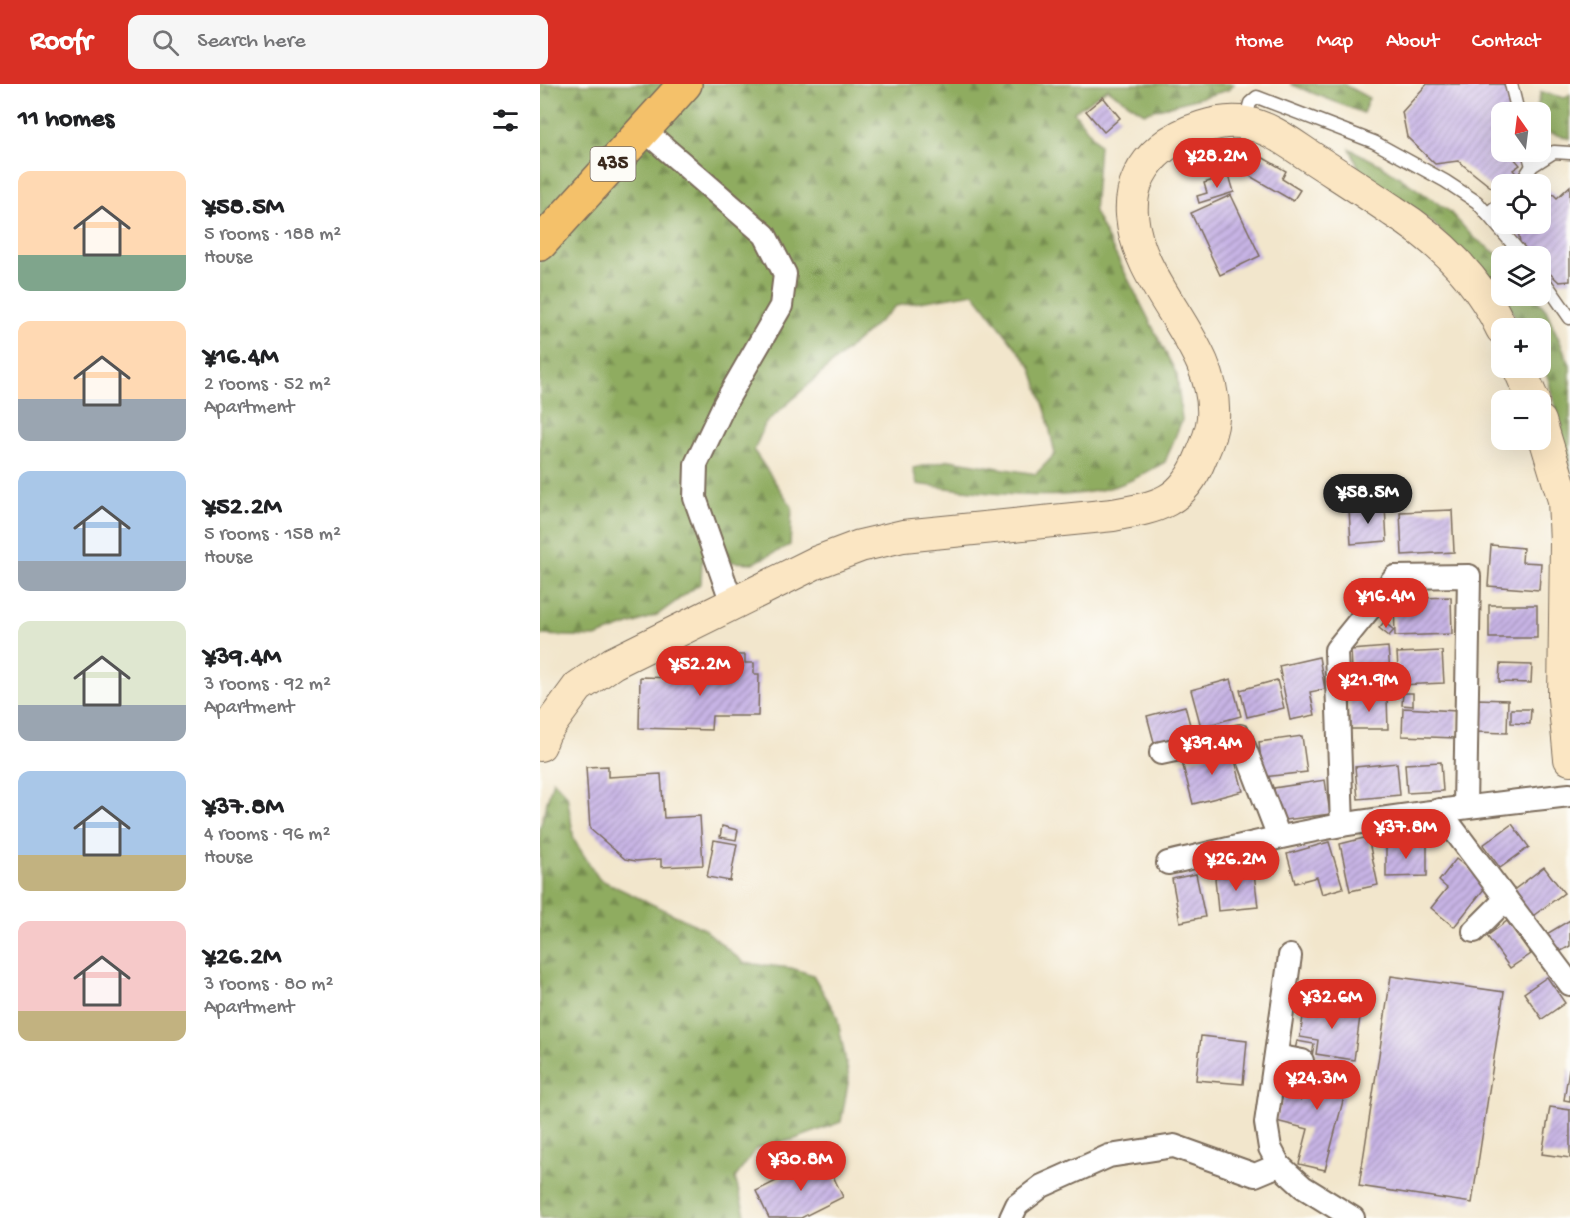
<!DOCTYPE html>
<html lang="en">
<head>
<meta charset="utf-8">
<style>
  body { margin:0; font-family:"Gochi Hand",sans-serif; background:#f6f6f6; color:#202124; height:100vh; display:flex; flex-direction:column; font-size:22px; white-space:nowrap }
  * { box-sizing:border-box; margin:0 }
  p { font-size:20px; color:#757577 }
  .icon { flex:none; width:33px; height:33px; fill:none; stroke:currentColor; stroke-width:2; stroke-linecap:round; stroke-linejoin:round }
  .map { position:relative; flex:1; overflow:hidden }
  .panel { display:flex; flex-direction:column; background:#fff; width:540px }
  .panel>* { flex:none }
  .needle { width:39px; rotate:346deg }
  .fabs { position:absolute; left:951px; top:18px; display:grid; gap:12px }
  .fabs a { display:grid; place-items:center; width:60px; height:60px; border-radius:12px; background:#fff; box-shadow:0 6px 24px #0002; font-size:30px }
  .price { position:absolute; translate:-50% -51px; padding:0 14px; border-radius:21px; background:#d93025; color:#fff; font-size:20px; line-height:39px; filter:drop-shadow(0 2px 3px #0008) }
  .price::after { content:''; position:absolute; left:50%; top:36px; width:18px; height:14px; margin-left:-9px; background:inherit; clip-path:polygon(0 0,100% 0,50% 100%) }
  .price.active { background:#222; color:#fff }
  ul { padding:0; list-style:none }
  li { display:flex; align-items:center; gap:18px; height:150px; padding:0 18px }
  li span { display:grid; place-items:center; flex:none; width:168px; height:120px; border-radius:12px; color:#555 }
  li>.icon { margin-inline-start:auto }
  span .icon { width:72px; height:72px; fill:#fffc; stroke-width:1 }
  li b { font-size:26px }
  h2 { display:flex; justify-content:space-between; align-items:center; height:72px; padding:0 18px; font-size:26px }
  header { display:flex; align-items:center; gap:36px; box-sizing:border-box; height:84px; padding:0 30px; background:#d93025; color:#fff }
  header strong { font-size:28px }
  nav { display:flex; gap:33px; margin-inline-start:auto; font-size:21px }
  .search { width:420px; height:54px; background:#f6f6f6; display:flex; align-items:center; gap:15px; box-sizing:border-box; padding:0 21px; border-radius:12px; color:#757577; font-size:22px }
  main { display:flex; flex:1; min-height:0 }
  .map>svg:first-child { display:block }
  .forest { fill:url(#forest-firs); stroke:#656b3f; stroke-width:1.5 }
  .building { fill:url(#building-hatch) }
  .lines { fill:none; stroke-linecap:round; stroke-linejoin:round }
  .lane-casing { stroke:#7b6c5b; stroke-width:15 }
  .street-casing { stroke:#7b6c5b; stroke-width:26 }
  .secondary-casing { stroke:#7b6c5b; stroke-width:34 }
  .highway-casing { stroke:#7b6c5b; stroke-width:36 }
  .lane { stroke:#fff; stroke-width:12 }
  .street { stroke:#fff; stroke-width:22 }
  .secondary { stroke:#fbe6c3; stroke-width:32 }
  .highway { stroke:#f4c16a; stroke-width:33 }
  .labels { text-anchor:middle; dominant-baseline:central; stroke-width:4.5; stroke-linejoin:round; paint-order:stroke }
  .shield { fill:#fdfcf7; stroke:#75695f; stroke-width:1.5 }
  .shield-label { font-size:20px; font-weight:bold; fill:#3b2a1e }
</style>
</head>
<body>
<header>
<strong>Roofr</strong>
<div class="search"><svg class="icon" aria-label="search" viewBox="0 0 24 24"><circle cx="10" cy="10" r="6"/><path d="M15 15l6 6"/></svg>Search here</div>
<nav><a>Home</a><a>Map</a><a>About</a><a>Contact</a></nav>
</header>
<main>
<section class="panel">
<h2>11 homes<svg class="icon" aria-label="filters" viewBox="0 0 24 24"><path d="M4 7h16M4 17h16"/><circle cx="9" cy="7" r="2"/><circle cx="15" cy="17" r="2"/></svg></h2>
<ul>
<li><span style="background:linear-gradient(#ffd9b3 70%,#7fa58c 0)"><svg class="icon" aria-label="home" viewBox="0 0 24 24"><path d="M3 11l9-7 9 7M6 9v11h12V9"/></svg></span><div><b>¥58.5M</b><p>5 rooms · 188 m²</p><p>House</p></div></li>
<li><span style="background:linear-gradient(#ffd9b3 65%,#9aa5b1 0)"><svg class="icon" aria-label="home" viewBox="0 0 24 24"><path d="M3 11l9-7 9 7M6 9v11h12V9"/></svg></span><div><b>¥16.4M</b><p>2 rooms · 52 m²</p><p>Apartment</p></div></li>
<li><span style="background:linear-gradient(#a9c7e8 75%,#9aa5b1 0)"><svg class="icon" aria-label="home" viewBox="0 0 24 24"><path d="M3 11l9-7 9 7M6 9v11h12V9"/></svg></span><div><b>¥52.2M</b><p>5 rooms · 158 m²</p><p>House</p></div></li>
<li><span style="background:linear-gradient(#dfe7d0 70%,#9aa5b1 0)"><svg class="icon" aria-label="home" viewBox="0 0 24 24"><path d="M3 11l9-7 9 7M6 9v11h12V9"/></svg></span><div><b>¥39.4M</b><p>3 rooms · 92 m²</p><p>Apartment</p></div></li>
<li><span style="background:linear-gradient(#a9c7e8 70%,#c2b280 0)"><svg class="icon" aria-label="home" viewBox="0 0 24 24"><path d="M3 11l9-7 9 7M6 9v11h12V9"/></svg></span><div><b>¥37.8M</b><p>4 rooms · 96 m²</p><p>House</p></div></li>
<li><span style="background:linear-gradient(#f6c9c9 75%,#c2b280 0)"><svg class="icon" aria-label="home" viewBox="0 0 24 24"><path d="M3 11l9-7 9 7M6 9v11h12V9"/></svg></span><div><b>¥26.2M</b><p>3 rooms · 80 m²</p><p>Apartment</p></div></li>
</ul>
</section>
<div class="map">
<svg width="1030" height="1134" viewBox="0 0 1030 1134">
  <defs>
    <pattern id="forest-firs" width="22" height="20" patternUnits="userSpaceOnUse" patternTransform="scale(1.5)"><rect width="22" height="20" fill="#8fac60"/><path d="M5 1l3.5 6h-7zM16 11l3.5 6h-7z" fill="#768c4f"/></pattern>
    <pattern id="building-hatch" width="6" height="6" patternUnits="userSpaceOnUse" patternTransform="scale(1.5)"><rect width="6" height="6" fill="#c7b4e5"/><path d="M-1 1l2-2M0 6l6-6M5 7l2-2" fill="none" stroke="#a393b9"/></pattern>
  </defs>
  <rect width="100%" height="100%" fill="#fdfcf7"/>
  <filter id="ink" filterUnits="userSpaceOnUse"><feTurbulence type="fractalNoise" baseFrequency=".0167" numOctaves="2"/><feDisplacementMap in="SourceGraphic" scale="12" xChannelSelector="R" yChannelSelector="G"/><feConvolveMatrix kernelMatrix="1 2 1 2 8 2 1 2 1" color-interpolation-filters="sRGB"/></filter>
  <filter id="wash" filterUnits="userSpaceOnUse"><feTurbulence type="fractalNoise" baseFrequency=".008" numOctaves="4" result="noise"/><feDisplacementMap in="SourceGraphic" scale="24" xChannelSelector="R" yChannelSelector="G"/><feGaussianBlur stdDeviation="1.35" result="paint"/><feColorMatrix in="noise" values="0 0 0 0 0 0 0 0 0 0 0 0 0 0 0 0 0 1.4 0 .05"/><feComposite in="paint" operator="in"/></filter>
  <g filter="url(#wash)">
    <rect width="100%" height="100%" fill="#f2e6cc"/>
    <g class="forest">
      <path d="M 0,0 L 694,0 L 688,6 L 604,29 L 567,5 L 534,28 L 559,61 L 554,128 L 637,291 L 642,336 L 625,378 C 610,386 595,396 579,401 C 519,421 440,408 377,400 L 373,384 L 410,376 L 496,390 L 515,370 L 506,328 L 491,283 L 434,209 L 356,222 L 225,340 L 214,367 L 252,423 L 250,461 L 214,479 L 162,477 L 161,499 L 117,531 L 55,553 L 0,551 Z"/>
      <polygon points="750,0 803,0 829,14 823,29"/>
      <polygon points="1001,8 1025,14 1030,10 1030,55 1007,48 1001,36 1000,28 996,27"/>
      <polygon points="810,65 841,81 909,127 933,153 961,173 961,210 894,140 820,87"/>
      <polygon points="963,212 994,212 1006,226 1030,281 1030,395 1026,368 1008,294 1001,281 1000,244 982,244"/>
      <polygon points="13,696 27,711 34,756 59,795 164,845 204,879 251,884 273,891 297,932 309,994 301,1038 255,1055 217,1064 195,1094 206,1134 0,1134 0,744"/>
    </g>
    <g id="blocks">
      <g class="building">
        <polygon points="887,0 966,0 970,28 962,28 962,68 976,68 973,73 980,81 973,86 981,95 975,100 962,100 962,112 918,77 895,80 867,53 862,28"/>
        <polygon points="563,13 580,34 564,48 546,27"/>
        <polygon points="713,68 746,87 742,95 760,106 753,117 701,87"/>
        <polygon points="689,91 694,108 659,119 657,112 667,109 664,99"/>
        <polygon points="1030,102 1030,197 1019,198 1000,180 1000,172 993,172 980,159 977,140 1000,140 1000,112 1008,105 1017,114"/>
        <polygon points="691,111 720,172 680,191 651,129"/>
        <polygon points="845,423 847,457 811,460 809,425"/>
        <polygon points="912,426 914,468 862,471 860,428"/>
        <polygon points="951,461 983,464 982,478 1001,479 999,506 948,502"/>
        <polygon points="911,513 912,550 855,552 854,515"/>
        <rect x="949" y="521" width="48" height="33"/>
        <polygon points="844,538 854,546 849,552 839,544"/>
        <polygon points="848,563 851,600 813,602 811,566"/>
        <polygon points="902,567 904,599 859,601 857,569"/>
        <polygon points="178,571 205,571 205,579 214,579 214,590 219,590 218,632 172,632 171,646 99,644 100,593 177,595"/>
        <polygon points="779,573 785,605 770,608 775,631 750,636 739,582"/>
        <polygon points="960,580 992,581 991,599 959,598"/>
        <polygon points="691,595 701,632 661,643 651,606"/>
        <polygon points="737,596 744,624 707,633 700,606"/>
        <polygon points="863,609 873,609 873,622 862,621"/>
        <polygon points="810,613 847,613 848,645 811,645"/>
        <polygon points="936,615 968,616 967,649 935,648"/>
        <polygon points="645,622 653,652 615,662 607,632"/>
        <polygon points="863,624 917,627 916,654 862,652"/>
        <polygon points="971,625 991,625 990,640 971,639"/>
        <polygon points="762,652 767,688 723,693 719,658"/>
        <polygon points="692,665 703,707 653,720 642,678"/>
        <polygon points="901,678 903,707 867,709 865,680"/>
        <polygon points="857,679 860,711 818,715 815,683"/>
        <polygon points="68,682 68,693 121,690 124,734 160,732 163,781 121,783 121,775 96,777 85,775 50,745 46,683"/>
        <polygon points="785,696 790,730 738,737 734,704"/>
        <polygon points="972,740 989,763 960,784 943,761"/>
        <polygon points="182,742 198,746 196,756 180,753"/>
        <polygon points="828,753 838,801 810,807 800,760"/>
        <polygon points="174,756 197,760 190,797 167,793"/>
        <polygon points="789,758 803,804 782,810 777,793 755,799 747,770"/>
        <polygon points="846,760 887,760 887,792 846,793"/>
        <polygon points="916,775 948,800 914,843 891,824 907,804 899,797"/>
        <polygon points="1004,783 1024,809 990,834 971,808"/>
        <polygon points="714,789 718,823 678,827 675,794"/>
        <polygon points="656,790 665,833 640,838 632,795"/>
        <polygon points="1030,836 1030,862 1016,870 1005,851"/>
        <polygon points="967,837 991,870 970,884 947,852"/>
        <polygon points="851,892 964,908 932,1119 819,1102"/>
        <polygon points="1007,893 1025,919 1002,935 984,909"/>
        <polygon points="765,919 821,926 814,976 776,970 778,956 760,953"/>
        <polygon points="661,952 707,957 703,1000 656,996"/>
        <polygon points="757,957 774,960 772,973 754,970"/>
        <polygon points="771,977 811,986 785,1086 759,1080 768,1045 736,1037 743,1011 761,1016"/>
        <polygon points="1029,985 1030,985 1030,1017 1024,1016"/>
        <polygon points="1010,1023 1030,1026 1030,1074 1002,1070"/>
        <polygon points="284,1073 303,1113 261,1134 229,1134 216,1107"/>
      </g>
    </g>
  </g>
  <g filter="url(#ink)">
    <use href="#blocks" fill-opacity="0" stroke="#7b6c5b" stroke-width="1.5"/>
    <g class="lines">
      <defs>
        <g id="lane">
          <polyline points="971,0 978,28"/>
          <polyline points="705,37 710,19 717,13 834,58 905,97 937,118 983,172"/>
          <polyline points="988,68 992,82"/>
          <polyline points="980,100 992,82 1014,68 1030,69"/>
          <polyline points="947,130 962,118"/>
          <polyline points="1000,191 1030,234"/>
        </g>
        <g id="street">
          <polyline points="104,46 225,151 245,190 241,222 185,319 156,380 155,414 192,519"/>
          <polyline points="621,669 700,652 739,753"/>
          <polyline points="899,726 1030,900"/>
          <polyline points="802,741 796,566 855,493 929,492 925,723"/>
          <path d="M 628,779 C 686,766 744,751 802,741 C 878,728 954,720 1030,711"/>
          <polyline points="934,847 966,815"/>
          <polyline points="736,972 762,977"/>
          <polyline points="739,1081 730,1064 726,1039 750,872"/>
          <polyline points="471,1134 477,1121 502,1102 569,1072 634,1062 715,1091 739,1081 763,1103 813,1134"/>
        </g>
        <g id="secondary">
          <polyline points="979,284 993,316"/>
          <polyline points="1000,337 1024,416 1026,458 1024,614 1030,675"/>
          <path d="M 0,661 L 5,648 L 38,603 L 73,579 L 275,479 L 320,462 L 363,452 L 573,431 C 618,423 643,419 661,373 C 666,362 672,347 673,334 C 678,260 598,205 592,131 C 590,104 601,81 622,64 C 642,47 680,34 706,39 C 732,44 752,61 774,75 C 800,92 827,109 853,127 C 899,156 939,196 962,245"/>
        </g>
        <polyline id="highway" points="0,160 145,0"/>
      </defs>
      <use href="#lane" class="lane-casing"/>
      <use href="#street" class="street-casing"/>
      <use href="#secondary" class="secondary-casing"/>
      <use href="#highway" class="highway-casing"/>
      <use href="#lane" class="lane"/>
      <use href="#street" class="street"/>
      <use href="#secondary" class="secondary"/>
      <use href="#highway" class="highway"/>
    </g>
  </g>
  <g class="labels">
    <rect class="shield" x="50.5" y="63" width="45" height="34" rx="4.5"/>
    <g class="shield-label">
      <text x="73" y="80">435</text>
    </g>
  </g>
</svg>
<div class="fabs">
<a><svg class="needle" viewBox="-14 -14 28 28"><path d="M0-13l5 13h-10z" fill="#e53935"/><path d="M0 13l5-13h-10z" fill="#757577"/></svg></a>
<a><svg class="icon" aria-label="locate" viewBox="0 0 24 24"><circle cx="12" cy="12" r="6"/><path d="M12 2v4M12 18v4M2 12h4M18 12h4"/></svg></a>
<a><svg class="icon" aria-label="layers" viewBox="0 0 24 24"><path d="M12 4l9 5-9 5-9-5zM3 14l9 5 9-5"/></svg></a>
<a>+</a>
<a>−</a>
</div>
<b class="price" style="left:677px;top:105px">¥28.2M</b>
<b class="price active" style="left:828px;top:441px">¥58.5M</b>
<b class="price" style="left:846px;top:545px">¥16.4M</b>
<b class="price" style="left:160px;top:613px">¥52.2M</b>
<b class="price" style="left:829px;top:629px">¥21.9M</b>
<b class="price" style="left:672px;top:692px">¥39.4M</b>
<b class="price" style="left:866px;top:776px">¥37.8M</b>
<b class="price" style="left:696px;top:808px">¥26.2M</b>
<b class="price" style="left:792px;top:946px">¥32.6M</b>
<b class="price" style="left:777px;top:1027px">¥24.3M</b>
<b class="price" style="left:261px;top:1108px">¥30.8M</b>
</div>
</main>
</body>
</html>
